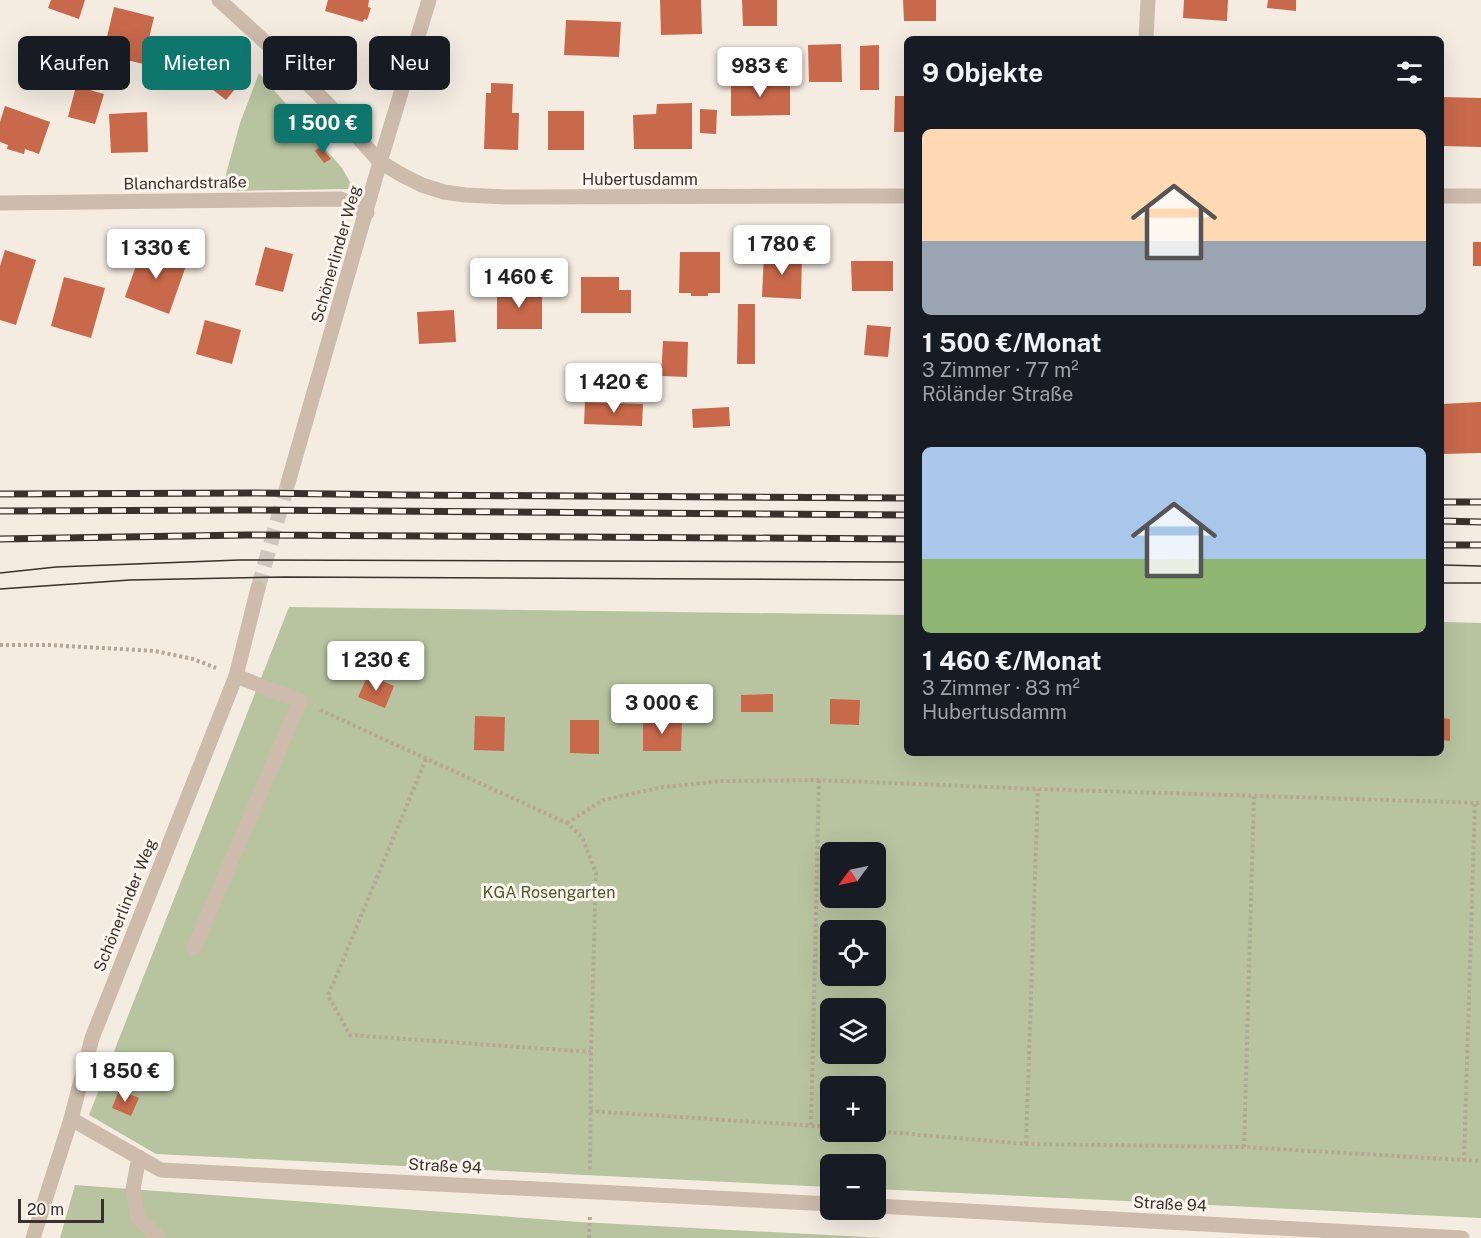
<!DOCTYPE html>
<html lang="de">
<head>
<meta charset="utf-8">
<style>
  body { margin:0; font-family:"Public Sans",sans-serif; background:#242831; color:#f1f3f6; height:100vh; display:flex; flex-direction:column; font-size:22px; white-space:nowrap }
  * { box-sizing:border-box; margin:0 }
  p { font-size:20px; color:#9ea1a6 }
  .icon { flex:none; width:33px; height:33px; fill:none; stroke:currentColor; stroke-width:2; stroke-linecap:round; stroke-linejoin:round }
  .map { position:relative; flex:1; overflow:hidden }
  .panel { position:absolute; left:904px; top:36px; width:540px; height:720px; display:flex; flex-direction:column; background:#171b24; border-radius:9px; box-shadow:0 6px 24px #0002 }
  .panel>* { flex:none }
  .hud { position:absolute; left:18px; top:36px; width:570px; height:54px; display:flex; gap:12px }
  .needle { width:39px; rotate:237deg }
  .controls { position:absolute; left:820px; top:842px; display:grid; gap:12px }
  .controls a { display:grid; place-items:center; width:66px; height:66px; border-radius:9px; background:#171b24; box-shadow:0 6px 24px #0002; font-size:30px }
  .scale { position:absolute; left:18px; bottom:15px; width:86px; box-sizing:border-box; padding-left:6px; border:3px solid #3b302b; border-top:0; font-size:16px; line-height:21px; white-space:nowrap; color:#3b302b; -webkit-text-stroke:4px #fbf5ee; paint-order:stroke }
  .price { position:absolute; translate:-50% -51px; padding:0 14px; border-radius:6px; background:#fff; color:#222; font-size:20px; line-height:39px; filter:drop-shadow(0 2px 3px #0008) }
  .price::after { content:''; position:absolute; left:50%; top:36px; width:18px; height:14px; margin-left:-9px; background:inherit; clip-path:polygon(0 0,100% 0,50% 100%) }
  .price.on { background:#0f766e; color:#fff }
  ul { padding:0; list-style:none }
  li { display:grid; align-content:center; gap:12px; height:318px; padding:0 18px }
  li span { display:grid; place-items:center; height:186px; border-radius:9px; color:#555 }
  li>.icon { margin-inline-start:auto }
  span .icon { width:108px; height:108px; fill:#fffc; stroke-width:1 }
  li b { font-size:26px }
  h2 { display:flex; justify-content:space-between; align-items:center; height:72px; padding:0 18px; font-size:26px }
  .pill { padding:0 21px; border-radius:9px; background:#171b24; box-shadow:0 6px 24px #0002; font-size:21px; line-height:54px }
  .pill.on { background:#0f766e; color:#fff }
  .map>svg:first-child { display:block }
  .green { fill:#b8c4a0; fill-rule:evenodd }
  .building { fill:#c8694b }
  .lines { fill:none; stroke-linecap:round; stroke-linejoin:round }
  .minor-tunnel { stroke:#cfc6bd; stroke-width:15; stroke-dasharray:15 8; stroke-linecap:butt }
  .path { stroke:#b9a596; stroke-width:4; stroke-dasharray:3 3; stroke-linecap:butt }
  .minor { stroke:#cdbbac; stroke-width:15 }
  .tram { stroke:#3b302b; stroke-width:1.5 }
  .rail-casing { stroke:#3b302b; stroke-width:7 }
  .rail { stroke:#fbf5ee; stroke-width:4.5; stroke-dasharray:14; stroke-linecap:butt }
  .labels { text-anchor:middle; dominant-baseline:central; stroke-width:6; stroke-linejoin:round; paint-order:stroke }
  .street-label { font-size:16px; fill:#3b302b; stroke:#fbf5ee }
  .park-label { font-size:16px; fill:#4a5a2e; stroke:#fbf5ee }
</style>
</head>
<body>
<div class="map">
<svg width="1481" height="1238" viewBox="0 0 1481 1238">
  <rect width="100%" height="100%" fill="#f4ebe1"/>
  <g class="green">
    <polygon points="259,73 342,168 351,184 348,189 231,191 226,174 240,123"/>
    <path d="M 289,607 L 907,615 L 908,753 L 1442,753 L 1442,622 L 1481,623 L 1481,1218 L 876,1189 L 876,1164 L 831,1164 L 831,1187 L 156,1154 L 89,1115 ZM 831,852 L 876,852 L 876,897 L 831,897 ZM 831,930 L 876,930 L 876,975 L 831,975 ZM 831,1008 L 876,1008 L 876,1053 L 831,1053 ZM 831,1086 L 876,1086 L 876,1131 L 831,1131 Z"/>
    <polygon points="75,1185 580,1222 885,1238 60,1238"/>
  </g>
  <g class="building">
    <polygon points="51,0 85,0 79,19 48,8"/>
    <polygon points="328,0 369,0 368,7 371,8 367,20 364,19 363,22 325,11"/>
    <polygon points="660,0 701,0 702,34 661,35"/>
    <polygon points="742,0 777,0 777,26 743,26"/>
    <polygon points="903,0 936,0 936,21 904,21"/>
    <polygon points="1184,0 1228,0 1227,21 1183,18"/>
    <polygon points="1268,0 1296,0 1296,11 1267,8"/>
    <polygon points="114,7 154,17 143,64 103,54"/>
    <polygon points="566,20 621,22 619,57 564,55"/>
    <polygon points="841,44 842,82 809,82 808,45"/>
    <polygon points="879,45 879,90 860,90 860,46"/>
    <polygon points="213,62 240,83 226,100 199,79"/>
    <polygon points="731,81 790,81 790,115 731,116"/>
    <polygon points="491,83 513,84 512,113 519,113 518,150 484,149 486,93 491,93"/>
    <polygon points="76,86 104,94 95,124 68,117"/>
    <polygon points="895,96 908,96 908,132 894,132"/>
    <polygon points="1442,97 1481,98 1481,147 1442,146"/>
    <polygon points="692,103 692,149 634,149 633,115 656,114 657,104"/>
    <polygon points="5,106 50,122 39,154 25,149 24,154 7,149 8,145 0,142 0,122"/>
    <polygon points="700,109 717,110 716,134 700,133"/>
    <rect x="548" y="111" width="36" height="39"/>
    <polygon points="147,112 148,152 111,153 109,114"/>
    <polygon points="321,146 331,159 324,163 315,151"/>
    <rect x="1473" y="242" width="8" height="24"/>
    <polygon points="143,246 187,263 169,314 125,297"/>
    <polygon points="265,247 293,254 283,292 255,285"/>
    <polygon points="5,250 36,260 16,325 0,320 0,266"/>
    <polygon points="680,252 720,252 720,293 708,293 708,296 691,296 691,293 679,293"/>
    <polygon points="764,253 802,254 801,299 762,297"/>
    <polygon points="851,261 893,261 893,291 852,291"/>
    <polygon points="64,277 105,288 91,338 51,326"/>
    <polygon points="581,277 619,277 619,290 631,290 631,313 581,313"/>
    <polygon points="510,287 529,287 529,292 542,292 542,329 497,329 497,292 510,292"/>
    <polygon points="738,304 755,304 755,364 737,364"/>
    <polygon points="454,310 456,342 419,344 417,312"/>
    <polygon points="205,320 241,330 232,364 196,354"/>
    <polygon points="867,325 891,327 888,357 864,355"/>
    <polygon points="663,341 688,342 687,377 661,376"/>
    <polygon points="585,402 643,404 642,426 584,424"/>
    <polygon points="1481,402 1481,453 1442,454 1442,404"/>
    <polygon points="729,407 730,426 693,428 692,409"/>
    <polygon points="368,675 394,686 385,708 358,697"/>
    <polygon points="773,694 773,712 741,712 741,695"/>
    <polygon points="830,699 860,700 859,725 830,724"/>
    <polygon points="475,716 505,717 504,751 474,750"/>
    <polygon points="643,718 682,719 681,751 643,751"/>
    <polygon points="1442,718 1450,719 1450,741 1442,740"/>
    <polygon points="570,720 599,720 599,754 570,753"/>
    <polygon points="119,1090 139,1098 131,1116 112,1108"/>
  </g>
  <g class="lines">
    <polyline class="minor-tunnel" points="258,588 288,483"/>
    <g class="path">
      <polyline points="0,645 49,645 155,651 193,659 216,668"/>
      <polyline points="320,710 567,823 582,837 596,873 591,1052 590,1170"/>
      <polyline points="426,759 328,996 350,1035 591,1052"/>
      <polyline points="567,823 603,800 663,787 723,781 819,780 1038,789 1481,803"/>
      <polyline points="590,1111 831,1127"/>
      <polyline points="811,1125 819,780"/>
      <polyline points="876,1131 1026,1144 1244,1147 1481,1161"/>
      <polyline points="1026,1144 1038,789"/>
      <polyline points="1244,1147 1254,795"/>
      <polyline points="1464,1161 1475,803"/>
      <polyline points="589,1238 590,1214"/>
    </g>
    <g class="minor">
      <polyline points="219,0 264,41 327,103 380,162 402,175 422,185 444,192 465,195 507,197 908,196"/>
      <polyline points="1146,39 1148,0"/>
      <polyline points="1442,196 1481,196"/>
      <polyline points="0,203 341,199 367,213"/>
      <polyline points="288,483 380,162 429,0"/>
      <polyline points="194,948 300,701 236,676"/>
      <polyline points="71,1119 161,1170 831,1204"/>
      <polyline points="139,1157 133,1189 138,1218 159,1238"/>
      <polyline points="876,1206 1462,1238"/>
      <polyline points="33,1238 71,1119 92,1038 236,676 258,588"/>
    </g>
    <g class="tram">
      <polyline points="1442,565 1481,566"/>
      <polyline points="0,573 56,567 239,560 908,562"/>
      <polyline points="1442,583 1481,583"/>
      <polyline points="0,589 130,580 284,577 908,580"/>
    </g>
    <defs>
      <g id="rail">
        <polyline points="0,494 257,493 405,495 908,498"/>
        <polyline points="1442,502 1481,502"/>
        <polyline points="0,511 252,510 908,515"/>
        <polyline points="1442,521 1481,522"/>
        <polyline points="0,539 246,535 908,539"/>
        <polyline points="1442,545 1481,545"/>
      </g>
    </defs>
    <use href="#rail" class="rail-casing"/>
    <use href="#rail" class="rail"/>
  </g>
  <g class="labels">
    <g class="street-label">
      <text x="640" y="179">Hubertusdamm</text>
      <text transform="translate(185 183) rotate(-1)">Blanchardstraße</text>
      <text transform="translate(336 254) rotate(-74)">Schönerlinder Weg</text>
      <text transform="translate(125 905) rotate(-68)">Schönerlinder Weg</text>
      <text transform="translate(445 1166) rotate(3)">Straße 94</text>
      <text transform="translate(1170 1204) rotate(3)">Straße 94</text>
    </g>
    <g class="park-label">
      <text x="549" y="892">KGA Rosengarten</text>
    </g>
  </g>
</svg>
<div class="controls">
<a><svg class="needle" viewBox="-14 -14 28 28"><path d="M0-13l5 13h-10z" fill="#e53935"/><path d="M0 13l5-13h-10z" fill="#9ea1a6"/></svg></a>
<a><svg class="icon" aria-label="locate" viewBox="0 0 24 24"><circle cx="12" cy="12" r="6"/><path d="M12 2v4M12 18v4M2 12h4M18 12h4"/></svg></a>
<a><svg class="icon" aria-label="layers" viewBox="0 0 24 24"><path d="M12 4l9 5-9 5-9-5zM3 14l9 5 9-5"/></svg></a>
<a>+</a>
<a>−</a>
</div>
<div class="scale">20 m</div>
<b class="price" style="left:760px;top:98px">983 €</b>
<b class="price on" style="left:323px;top:155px">1 500 €</b>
<b class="price" style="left:782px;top:276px">1 780 €</b>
<b class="price" style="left:156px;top:280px">1 330 €</b>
<b class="price" style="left:519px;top:309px">1 460 €</b>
<b class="price" style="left:614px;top:414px">1 420 €</b>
<b class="price" style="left:376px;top:692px">1 230 €</b>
<b class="price" style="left:662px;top:735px">3 000 €</b>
<b class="price" style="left:125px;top:1103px">1 850 €</b>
<div class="hud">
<a class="pill">Kaufen</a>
<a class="pill on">Mieten</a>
<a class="pill">Filter</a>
<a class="pill">Neu</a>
</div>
<section class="panel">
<h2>9 Objekte<svg class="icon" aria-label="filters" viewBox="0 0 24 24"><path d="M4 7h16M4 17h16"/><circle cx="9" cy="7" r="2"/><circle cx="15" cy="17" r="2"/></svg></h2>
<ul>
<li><span style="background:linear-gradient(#ffd9b3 60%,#9aa5b1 0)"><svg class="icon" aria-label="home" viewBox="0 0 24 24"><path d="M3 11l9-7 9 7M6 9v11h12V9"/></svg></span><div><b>1 500 €/Monat</b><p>3 Zimmer · 77 m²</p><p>Röländer Straße</p></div></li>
<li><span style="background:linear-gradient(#a9c7e8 60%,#8fb573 0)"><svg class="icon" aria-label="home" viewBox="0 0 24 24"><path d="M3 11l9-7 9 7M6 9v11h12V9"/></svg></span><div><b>1 460 €/Monat</b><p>3 Zimmer · 83 m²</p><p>Hubertusdamm</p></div></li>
</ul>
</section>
</div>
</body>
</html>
